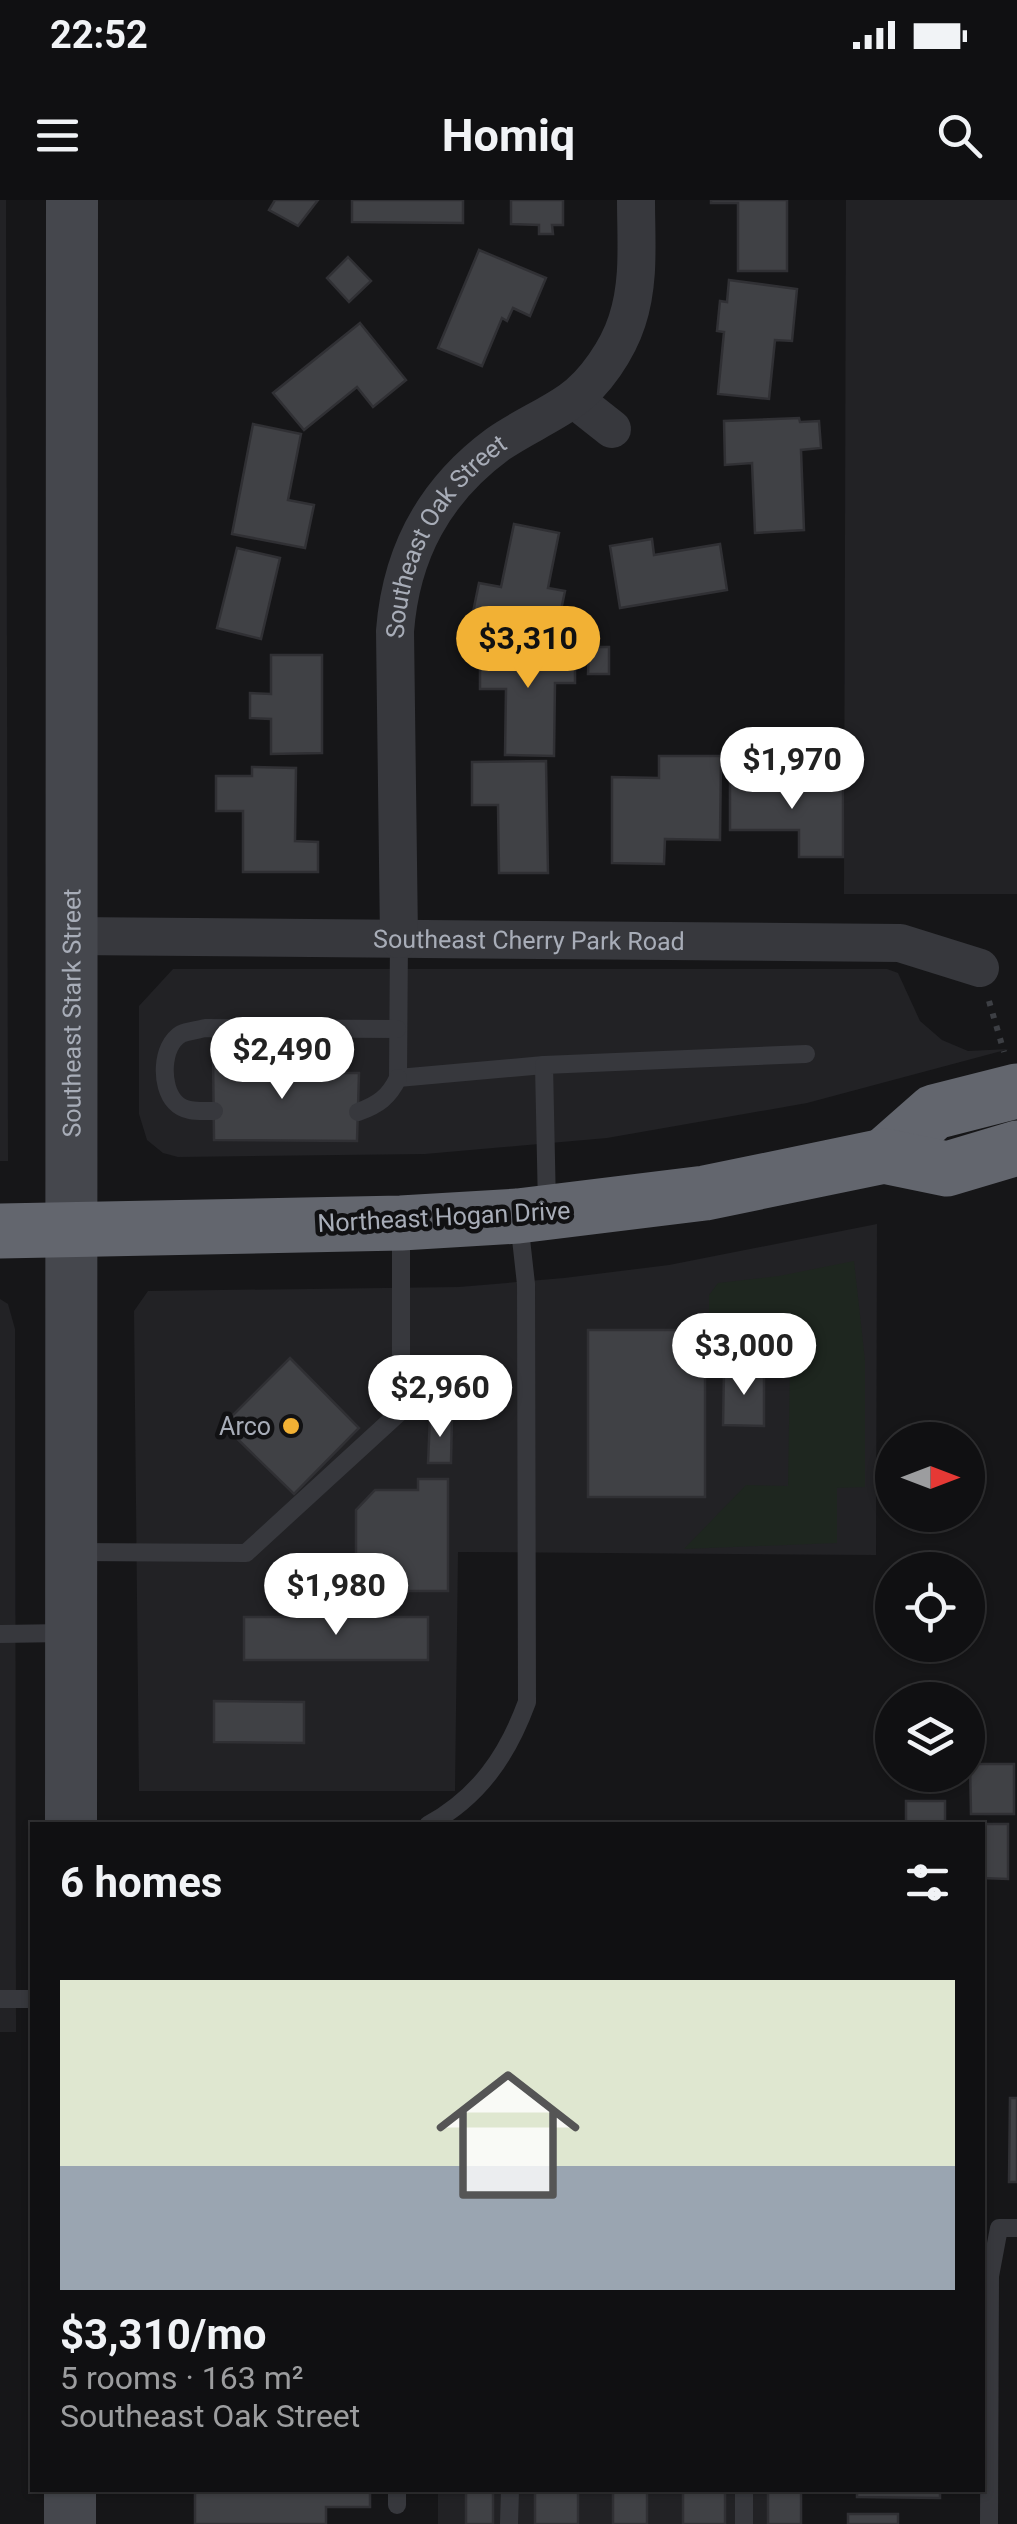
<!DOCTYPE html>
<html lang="en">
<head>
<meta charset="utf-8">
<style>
  body { margin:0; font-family:Roboto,sans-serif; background:#1e1e20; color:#f1f3f6; height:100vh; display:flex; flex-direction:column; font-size:38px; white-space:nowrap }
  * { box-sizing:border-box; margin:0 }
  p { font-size:32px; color:#9c9d9f }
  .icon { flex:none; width:55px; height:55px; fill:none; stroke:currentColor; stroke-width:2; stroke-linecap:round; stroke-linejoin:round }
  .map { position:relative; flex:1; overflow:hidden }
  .panel { position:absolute; left:30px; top:1622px; width:955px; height:670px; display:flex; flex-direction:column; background:#101012; border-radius:0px; box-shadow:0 2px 8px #0004,0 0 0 2px #303032 }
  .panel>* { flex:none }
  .needle { width:65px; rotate:90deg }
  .controls { position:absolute; left:875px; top:1222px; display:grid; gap:20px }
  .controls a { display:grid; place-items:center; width:110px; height:110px; border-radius:50%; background:#101012; box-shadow:0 2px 8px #0004,0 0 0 2px #303032; font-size:50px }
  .price { position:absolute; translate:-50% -85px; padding:0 22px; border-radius:35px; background:#fff; color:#222; font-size:32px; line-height:65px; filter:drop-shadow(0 2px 5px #0008) }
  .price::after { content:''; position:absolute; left:50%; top:60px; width:30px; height:22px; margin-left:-15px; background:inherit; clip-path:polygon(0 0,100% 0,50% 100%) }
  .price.current { background:#f2b134; color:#111 }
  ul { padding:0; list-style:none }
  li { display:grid; align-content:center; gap:20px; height:530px; padding:0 30px }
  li+li { border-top:2px solid #303032 }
  li span { display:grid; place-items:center; height:310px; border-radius:0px; color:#555 }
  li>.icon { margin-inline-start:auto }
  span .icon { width:180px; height:180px; fill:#fffc; stroke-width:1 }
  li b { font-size:42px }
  h2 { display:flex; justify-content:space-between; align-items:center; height:120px; padding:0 30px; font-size:42px }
  .status { display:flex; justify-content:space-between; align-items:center; height:70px; padding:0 50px; background:#101012; direction:ltr }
  .status svg { height:28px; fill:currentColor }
  header { display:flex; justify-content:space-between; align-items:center; height:130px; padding:0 30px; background:#101012; font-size:45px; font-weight:700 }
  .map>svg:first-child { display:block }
  .built { fill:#222225 }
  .green { fill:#1e261f }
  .building { fill:#404145; stroke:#303034; stroke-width:2.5 }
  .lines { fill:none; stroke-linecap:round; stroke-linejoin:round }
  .path { stroke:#3d3f44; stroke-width:6; stroke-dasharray:5 8; stroke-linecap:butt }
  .lane { stroke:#37383d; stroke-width:18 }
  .street { stroke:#37383d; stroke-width:38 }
  .secondary { stroke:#45474d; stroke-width:52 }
  .highway { stroke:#63666e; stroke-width:55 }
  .poi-dot { fill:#f2b134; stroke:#111113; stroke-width:4 }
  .labels { text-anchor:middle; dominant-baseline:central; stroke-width:9; stroke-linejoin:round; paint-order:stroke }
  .street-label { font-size:25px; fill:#a8adb8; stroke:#111113 }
  .poi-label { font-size:25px; fill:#a8adb8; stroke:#111113; text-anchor:end }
</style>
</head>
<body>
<div class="status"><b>22:52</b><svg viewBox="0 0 49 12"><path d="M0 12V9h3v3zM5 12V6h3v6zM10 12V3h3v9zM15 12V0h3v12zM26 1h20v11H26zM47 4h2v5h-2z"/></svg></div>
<header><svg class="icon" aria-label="menu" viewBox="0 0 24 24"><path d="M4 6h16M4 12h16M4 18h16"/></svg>Homiq<svg class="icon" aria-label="search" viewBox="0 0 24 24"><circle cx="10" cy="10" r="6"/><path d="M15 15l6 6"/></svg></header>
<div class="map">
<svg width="1017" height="2324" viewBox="0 0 1017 2324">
  <rect width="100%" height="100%" fill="#161618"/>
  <g class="built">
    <polygon points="0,0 6,0 8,961 0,961"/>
    <polygon points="846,0 1017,0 1017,694 844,694"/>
    <polygon points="173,769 887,769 898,773 920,821 942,840 968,851 1009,849 807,903 607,938 425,954 178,957 163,953 147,940 139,914 139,806"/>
    <polygon points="877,1024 876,1355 458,1352 455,1591 139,1591 134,1111 148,1091 459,1087 564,1078 669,1065"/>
    <polygon points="0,1099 8,1104 15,1129 16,1832 0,1832"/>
    <rect x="438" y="2290" width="364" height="34"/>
  </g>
  <polygon class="green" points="854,1061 865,1160 865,1287 837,1288 837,1343 684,1349 746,1285 788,1286 790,1163 709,1163 709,1095 718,1083 779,1076"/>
  <g class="building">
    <polygon points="275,0 318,0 298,26 269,10"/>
    <polygon points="352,0 463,0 463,23 352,22"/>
    <polygon points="511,0 563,0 563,25 552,25 553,34 539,34 539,25 511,24"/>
    <polygon points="711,0 787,0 787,71 738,71 738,3 711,3"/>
    <polygon points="479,50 546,78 530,116 513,108 507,121 502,118 482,166 438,148"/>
    <polygon points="348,57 371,81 349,102 327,78"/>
    <polygon points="729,80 797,89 792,141 775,140 769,199 718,194 724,132 717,131 720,101 727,102"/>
    <polygon points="360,123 406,180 373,207 357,187 304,230 273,193"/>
    <polygon points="799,218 800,222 819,221 821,248 801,250 804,330 755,333 752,263 725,265 724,221"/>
    <polygon points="253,224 301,234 288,300 314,305 305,348 232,334"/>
    <polygon points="514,324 559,333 548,388 565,391 555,439 471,422 479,383 501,387"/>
    <polygon points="652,339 654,355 720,344 727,390 620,408 610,346"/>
    <polygon points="237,348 280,358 261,439 217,428"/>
    <polygon points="480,444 575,444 575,483 555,483 554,556 505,555 506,489 480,489"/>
    <polygon points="589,447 609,447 609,474 588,474"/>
    <polygon points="271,455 322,455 322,553 271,554 271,519 250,518 250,493 271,494"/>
    <polygon points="659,556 721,556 720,640 665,639 664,664 612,663 612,577 659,578"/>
    <polygon points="546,561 548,673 499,673 498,605 472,605 472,562"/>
    <polygon points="252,567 296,568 295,641 318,642 318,672 243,672 243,611 216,611 216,576 252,576"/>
    <polygon points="730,581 843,582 843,657 799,657 799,630 730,630"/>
    <polygon points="213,857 294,857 294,873 359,873 357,941 214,940"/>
    <rect x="588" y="1130" width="117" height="167"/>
    <polygon points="290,1158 359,1228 294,1294 223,1225"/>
    <polygon points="724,1170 764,1170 764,1226 723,1225"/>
    <polygon points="430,1217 452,1217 451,1263 428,1263"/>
    <polygon points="418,1279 448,1279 448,1391 356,1391 356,1310 375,1290 418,1290"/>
    <rect x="244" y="1417" width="184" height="43"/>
    <polygon points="214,1501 304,1502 304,1543 214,1542"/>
    <polygon points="970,1564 1014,1564 1014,1614 971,1614"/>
    <rect x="906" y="1601" width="39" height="24"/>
    <polygon points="945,1624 1008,1624 1008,1679 982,1678 982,1625"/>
    <polygon points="1010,1898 1017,1898 1017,1982 1009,1982"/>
    <polygon points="195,2290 370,2290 370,2307 326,2307 326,2324 195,2324"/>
    <rect x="466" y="2290" width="27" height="34"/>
    <rect x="535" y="2290" width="43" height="34"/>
    <rect x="613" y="2290" width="34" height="34"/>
    <rect x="683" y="2290" width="42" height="34"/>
    <rect x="768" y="2290" width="33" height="34"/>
    <polygon points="857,2290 940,2290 940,2298 857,2297"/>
    <rect x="848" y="2314" width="50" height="10"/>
  </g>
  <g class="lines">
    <polyline class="path" points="989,801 1004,852"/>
    <g class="lane">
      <polyline points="399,739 398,878 544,865"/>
      <path d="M 214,911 C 200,911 185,913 175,902 C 160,886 161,846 181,834 C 187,831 199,830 205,828 L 397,829"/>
      <path d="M 358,912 C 378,905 389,897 398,878"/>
      <polyline points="547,1007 544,865 806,854"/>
      <polyline points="74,1352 246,1353 401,1211 401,1029"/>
      <polyline points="0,1434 65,1433"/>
      <path d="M 428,1625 C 479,1597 507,1556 527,1502 L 526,1084 L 519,1021"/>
      <polyline points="0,1799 32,1799"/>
      <polyline points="397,2290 397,2305"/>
      <polyline points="509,2324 510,2290"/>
      <polyline points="744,2324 744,2290"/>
      <polyline points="989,2324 990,2076 999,2028 1017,2028"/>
    </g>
    <g class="street">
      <polyline points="574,199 612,229"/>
      <path id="s1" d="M 71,736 L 900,743 L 980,768"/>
      <path id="s2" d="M 399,739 L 395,431 C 401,353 434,291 498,244 C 521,228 547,217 570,201 C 595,184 618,149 627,121 C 640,82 636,41 636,0"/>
    </g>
    <g class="secondary">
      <path id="s3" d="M 71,1625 L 72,0"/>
      <polyline points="70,2324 70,2290"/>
    </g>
    <g class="highway">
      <polyline points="884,956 934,912 1017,891"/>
      <polyline points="0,1031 401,1023 518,1016 705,993 884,956 947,969 1017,948"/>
    </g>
  </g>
  <circle class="poi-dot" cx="291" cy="1226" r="10"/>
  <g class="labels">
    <g class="street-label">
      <text stroke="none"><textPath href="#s2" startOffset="418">Southeast Oak Street</textPath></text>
      <text stroke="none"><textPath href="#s1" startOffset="458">Southeast Cherry Park Road</textPath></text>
      <text stroke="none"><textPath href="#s3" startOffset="812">Southeast Stark Street</textPath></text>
      <text transform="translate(444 1017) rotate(-3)">Northeast Hogan Drive</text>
    </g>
    <g class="poi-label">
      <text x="271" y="1226">Arco</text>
    </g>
  </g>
</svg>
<div class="controls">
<a><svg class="needle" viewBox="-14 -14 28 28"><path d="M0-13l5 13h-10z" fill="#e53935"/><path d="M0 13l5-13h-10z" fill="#9c9d9f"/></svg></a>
<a><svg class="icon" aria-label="locate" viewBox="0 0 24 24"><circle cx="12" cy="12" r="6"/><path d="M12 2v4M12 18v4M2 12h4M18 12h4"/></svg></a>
<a><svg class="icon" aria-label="layers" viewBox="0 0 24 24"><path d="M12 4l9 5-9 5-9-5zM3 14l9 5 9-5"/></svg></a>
</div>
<b class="price current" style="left:528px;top:491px">$3,310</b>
<b class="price" style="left:792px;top:612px">$1,970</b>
<b class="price" style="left:282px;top:902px">$2,490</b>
<b class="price" style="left:744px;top:1198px">$3,000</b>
<b class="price" style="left:440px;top:1240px">$2,960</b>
<b class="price" style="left:336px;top:1438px">$1,980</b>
<section class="panel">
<h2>6 homes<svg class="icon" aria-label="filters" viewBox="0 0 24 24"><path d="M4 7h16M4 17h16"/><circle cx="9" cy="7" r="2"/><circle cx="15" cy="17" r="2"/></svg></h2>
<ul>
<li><span style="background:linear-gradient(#dfe7d0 60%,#9aa5b1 0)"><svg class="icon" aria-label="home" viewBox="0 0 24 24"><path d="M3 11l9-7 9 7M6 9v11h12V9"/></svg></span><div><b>$3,310/mo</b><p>5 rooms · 163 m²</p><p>Southeast Oak Street</p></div></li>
</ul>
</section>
</div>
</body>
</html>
